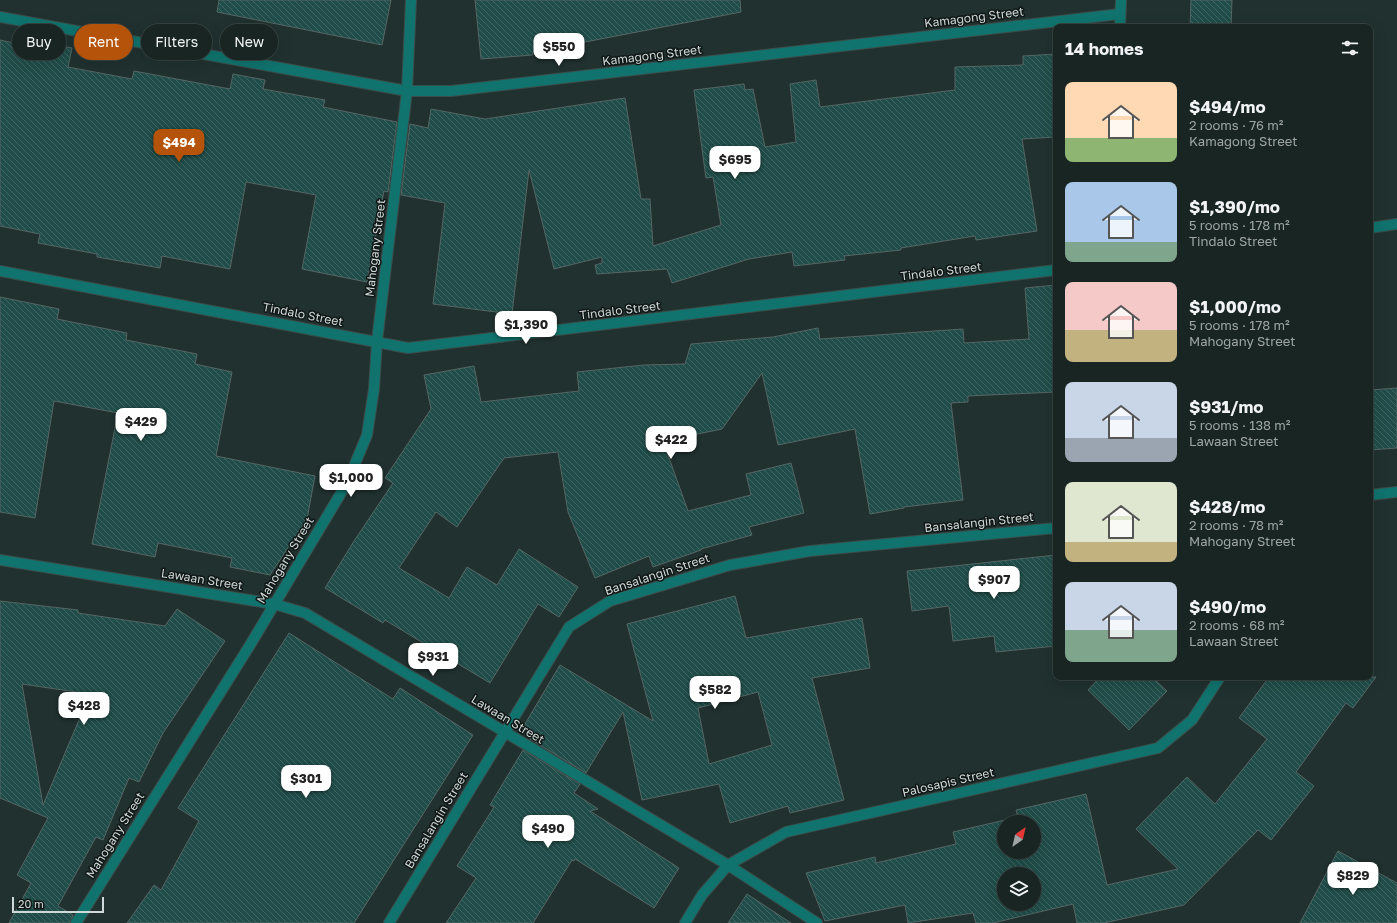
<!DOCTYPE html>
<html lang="en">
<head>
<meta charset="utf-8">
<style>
  body { margin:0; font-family:"Golos Text",sans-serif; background:#212d2b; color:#f1f3f6; height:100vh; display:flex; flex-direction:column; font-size:15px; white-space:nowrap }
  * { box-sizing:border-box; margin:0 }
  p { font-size:13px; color:#9fa5a6 }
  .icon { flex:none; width:22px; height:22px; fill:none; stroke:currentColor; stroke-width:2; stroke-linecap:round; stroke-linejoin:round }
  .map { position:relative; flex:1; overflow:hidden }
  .side { position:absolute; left:1053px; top:24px; width:320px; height:656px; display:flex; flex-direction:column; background:#182523; border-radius:8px; box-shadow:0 4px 16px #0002,0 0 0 1px #364241 }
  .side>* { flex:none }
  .top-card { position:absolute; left:12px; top:24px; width:380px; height:36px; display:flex; gap:8px }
  .needle { width:26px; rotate:34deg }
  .fabs { position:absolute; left:997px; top:815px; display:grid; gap:8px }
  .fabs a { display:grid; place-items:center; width:44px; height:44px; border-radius:50%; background:#182523; box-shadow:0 4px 16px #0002,0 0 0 1px #364241; font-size:20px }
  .scale { position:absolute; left:12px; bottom:10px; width:92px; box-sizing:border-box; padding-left:4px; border:2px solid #cfd9d8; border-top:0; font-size:11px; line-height:14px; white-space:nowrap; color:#cfd9d8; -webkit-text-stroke:3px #101716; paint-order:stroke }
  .price { position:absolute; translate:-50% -34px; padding:0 9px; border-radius:8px; background:#fff; color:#222; font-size:13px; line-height:26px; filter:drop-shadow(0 1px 2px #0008) }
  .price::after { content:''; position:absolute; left:50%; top:24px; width:12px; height:9px; margin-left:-6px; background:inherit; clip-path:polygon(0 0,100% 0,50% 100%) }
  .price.active { background:#b45309; color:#fff }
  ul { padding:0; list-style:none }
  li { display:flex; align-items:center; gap:12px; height:100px; padding:0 12px }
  li span { display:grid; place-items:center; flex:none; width:112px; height:80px; border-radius:8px; color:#555 }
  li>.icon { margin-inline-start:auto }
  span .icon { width:48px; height:48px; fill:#fffc; stroke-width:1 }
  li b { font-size:17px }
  h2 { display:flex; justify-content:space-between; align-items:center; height:48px; padding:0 12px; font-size:17px }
  .pill { padding:0 14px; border-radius:18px; background:#182523; box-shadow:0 4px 16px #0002,0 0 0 1px #364241; font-size:14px; line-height:36px }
  .pill.active { background:#b45309; color:#fff }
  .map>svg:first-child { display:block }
  .building { fill:url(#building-back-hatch); stroke:#556664; fill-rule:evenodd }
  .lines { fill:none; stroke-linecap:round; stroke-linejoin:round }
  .street-casing { stroke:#3c4c4a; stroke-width:12 }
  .street { stroke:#10736d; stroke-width:10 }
  .labels { text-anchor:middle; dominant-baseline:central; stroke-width:3; stroke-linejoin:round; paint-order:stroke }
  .street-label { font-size:12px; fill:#cfd9d8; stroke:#101716 }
</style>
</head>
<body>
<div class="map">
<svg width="1397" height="923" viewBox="0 0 1397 923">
  <defs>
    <pattern id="building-back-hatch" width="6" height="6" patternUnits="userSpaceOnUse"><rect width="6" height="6" fill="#204d49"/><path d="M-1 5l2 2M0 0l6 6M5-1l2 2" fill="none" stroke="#3f6662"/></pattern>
  </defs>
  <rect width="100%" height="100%" fill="#20312f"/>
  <g class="building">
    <polygon points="219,0 391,0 382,45 217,12"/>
    <polygon points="475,0 740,0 741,12 533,52 533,55 481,59"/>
    <polygon points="1191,0 1232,0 1231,27 1190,27"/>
    <polygon points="15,37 72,48 68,67 132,79 134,71 230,89 233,74 265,80 263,89 325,100 323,107 397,122 388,192 384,191 367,282 302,269 316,195 246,182 230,269 162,256 160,268 97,257 97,254 38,243 40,234 0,226 0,40 14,43"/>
    <polygon points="1056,54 1056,137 1022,139 1037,231 976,240 975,236 901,248 901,250 844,256 845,260 794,266 792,252 749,259 672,283 667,269 597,274 595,265 602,263 602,257 554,269 529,170 512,314 433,304 445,203 401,195 410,124 428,128 431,109 485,119 625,98 641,199 650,199 653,246 721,225 713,177 706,178 694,90 744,84 745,90 753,89 765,147 796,142 790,84 816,80 820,107 955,90 955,67 1023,65 1023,56"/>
    <polygon points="1056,285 1056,392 968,396 968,402 951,403 963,500 904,507 904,508 870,514 855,429 778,445 762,373 722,429 663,441 688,511 751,495 746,474 791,463 804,513 749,527 752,535 701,549 701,550 653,567 649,556 595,578 568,512 558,452 504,458 457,527 436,512 399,568 449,598 467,567 497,585 519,549 578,587 559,617 538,604 490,683 385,620 383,623 325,588 354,541 393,483 385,478 431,409 424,375 474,366 481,402 579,391 577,372 644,365 685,364 691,344 773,337 818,328 820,339 963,329 964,343 1029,339 1025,288"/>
    <polygon points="0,297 59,309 57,319 127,333 126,340 197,354 195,364 232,372 216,456 315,476 307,519 270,575 230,567 232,558 158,543 155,557 92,544 118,413 54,401 35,518 0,512"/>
    <polygon points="1397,388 1397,448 1370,450 1370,390"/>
    <polygon points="1056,555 1056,646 996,652 994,636 953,641 949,606 912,611 907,571"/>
    <path d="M 735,596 L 746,638 L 862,618 L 870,668 L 812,678 L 844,800 L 790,813 L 788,806 L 730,823 L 719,784 L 642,800 L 623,712 L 586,773 L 530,739 L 532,735 L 522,729 L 560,665 L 653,721 L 627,624 ZM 758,692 L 772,745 L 709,764 L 698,708 Z"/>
    <path d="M 0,601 L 78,610 L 78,613 L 165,626 L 177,609 L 225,641 L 163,733 L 139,782 L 129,778 L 103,840 L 96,837 L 58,906 L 73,915 L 70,923 L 9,923 L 31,883 L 17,875 L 48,818 L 0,798 ZM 22,684 L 90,694 L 43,805 Z"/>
    <polygon points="289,633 393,699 400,688 473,735 354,923 127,923 154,885 161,890 199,821 178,808"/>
    <polygon points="1100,677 1152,677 1167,691 1129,730 1088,690"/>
    <path d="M 1269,677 L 1376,677 L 1353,708 L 1346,703 L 1296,772 L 1314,786 L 1271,840 L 1258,830 L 1184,905 L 1104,923 L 1077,923 L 1073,904 L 993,923 L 976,923 L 973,913 L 908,923 L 905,905 L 825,921 L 806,873 L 875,857 L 876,863 L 956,844 L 953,832 L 1018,817 L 1016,810 L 1086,794 L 1107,885 L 1178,869 L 1136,829 L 1187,777 L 1215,804 L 1267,739 L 1239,718 ZM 1004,822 L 1034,822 L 1034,852 L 1004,852 ZM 1004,874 L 1034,874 L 1034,904 L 1004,904 Z"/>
    <polygon points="523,750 580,784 574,793 598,809 590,811 679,868 654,908 575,859 574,861 572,860 533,923 446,923 476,878 457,866 494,807 490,805"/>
    <polygon points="1338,851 1397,883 1397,923 1300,923"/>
    <polygon points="747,894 791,923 728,923"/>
  </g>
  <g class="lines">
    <defs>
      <g id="street">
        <polyline points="0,17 407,91 451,91 1120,14"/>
        <polyline points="1120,27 1121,0"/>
        <polyline points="1370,228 1397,224"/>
        <polyline points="0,271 408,348 1056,270"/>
        <polyline points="1370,495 1397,492"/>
        <polyline points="0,560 274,604 305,613 728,865 817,923"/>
        <polyline points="76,923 250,645 347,483 367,435 374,389 377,341 407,91 411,0"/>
        <polyline points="389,923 569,627 610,601 730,565 810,551 1056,528"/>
        <polyline points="685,923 702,895 728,865 786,832 1158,748 1192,720 1220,677"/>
      </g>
    </defs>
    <use href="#street" class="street-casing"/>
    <use href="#street" class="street"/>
  </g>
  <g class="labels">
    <g class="street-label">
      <text transform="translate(974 17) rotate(-7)">Kamagong Street</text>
      <text transform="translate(652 55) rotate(-7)">Kamagong Street</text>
      <text transform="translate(375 248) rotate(-83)">Mahogany Street</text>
      <text transform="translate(941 271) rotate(-7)">Tindalo Street</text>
      <text transform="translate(620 310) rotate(-7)">Tindalo Street</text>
      <text transform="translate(303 314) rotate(11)">Tindalo Street</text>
      <text transform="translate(979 522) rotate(-6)">Bansalangin Street</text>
      <text transform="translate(285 560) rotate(-59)">Mahogany Street</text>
      <text transform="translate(657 574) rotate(-18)">Bansalangin Street</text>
      <text transform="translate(202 579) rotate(9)">Lawaan Street</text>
      <text transform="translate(508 719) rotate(31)">Lawaan Street</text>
      <text transform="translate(948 782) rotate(-13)">Palosapis Street</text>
      <text transform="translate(436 820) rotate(-59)">Bansalangin Street</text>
      <text transform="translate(115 835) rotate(-58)">Mahogany Street</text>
    </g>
  </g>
</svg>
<div class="fabs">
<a><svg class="needle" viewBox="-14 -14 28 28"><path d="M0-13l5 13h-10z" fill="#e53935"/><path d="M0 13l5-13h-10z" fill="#9fa5a6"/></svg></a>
<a><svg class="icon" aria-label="layers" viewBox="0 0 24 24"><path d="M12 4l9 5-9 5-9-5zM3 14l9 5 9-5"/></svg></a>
</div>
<div class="scale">20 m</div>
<b class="price" style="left:559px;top:67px">$550</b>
<b class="price active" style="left:179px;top:163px">$494</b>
<b class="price" style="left:735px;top:180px">$695</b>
<b class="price" style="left:526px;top:345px">$1,390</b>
<b class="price" style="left:141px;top:442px">$429</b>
<b class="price" style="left:671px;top:460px">$422</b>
<b class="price" style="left:351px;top:498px">$1,000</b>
<b class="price" style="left:994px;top:600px">$907</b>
<b class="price" style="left:433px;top:677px">$931</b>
<b class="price" style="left:715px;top:710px">$582</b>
<b class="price" style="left:84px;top:726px">$428</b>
<b class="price" style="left:306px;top:799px">$301</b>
<b class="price" style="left:548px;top:849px">$490</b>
<b class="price" style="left:1353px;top:896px">$829</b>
<div class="top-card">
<a class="pill">Buy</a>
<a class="pill active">Rent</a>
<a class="pill">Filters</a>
<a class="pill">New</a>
</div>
<section class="side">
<h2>14 homes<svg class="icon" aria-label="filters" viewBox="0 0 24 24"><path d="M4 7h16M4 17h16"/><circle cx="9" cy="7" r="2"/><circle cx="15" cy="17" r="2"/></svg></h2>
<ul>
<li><span style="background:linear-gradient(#ffd9b3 70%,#8fb573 0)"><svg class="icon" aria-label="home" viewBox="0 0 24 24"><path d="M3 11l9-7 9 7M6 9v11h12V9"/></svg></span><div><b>$494/mo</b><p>2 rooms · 76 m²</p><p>Kamagong Street</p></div></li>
<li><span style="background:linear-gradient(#a9c7e8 75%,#7fa58c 0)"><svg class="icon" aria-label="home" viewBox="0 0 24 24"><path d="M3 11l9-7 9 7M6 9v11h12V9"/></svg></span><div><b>$1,390/mo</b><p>5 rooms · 178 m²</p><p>Tindalo Street</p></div></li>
<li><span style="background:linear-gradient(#f6c9c9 60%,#c2b280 0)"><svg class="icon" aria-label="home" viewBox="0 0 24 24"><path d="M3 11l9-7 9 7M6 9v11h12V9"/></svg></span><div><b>$1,000/mo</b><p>5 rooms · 178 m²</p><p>Mahogany Street</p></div></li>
<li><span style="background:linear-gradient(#c9d6e8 70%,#9aa5b1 0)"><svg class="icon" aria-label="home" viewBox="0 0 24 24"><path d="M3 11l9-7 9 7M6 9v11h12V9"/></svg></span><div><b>$931/mo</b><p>5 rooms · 138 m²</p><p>Lawaan Street</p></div></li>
<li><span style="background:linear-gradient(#dfe7d0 75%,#c2b280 0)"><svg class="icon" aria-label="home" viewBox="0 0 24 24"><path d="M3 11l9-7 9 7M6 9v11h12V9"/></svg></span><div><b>$428/mo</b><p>2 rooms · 78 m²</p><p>Mahogany Street</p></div></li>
<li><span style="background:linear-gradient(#c9d6e8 60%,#7fa58c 0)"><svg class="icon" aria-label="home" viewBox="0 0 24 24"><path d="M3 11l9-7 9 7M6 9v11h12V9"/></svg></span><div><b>$490/mo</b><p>2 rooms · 68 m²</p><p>Lawaan Street</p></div></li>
</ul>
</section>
</div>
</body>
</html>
